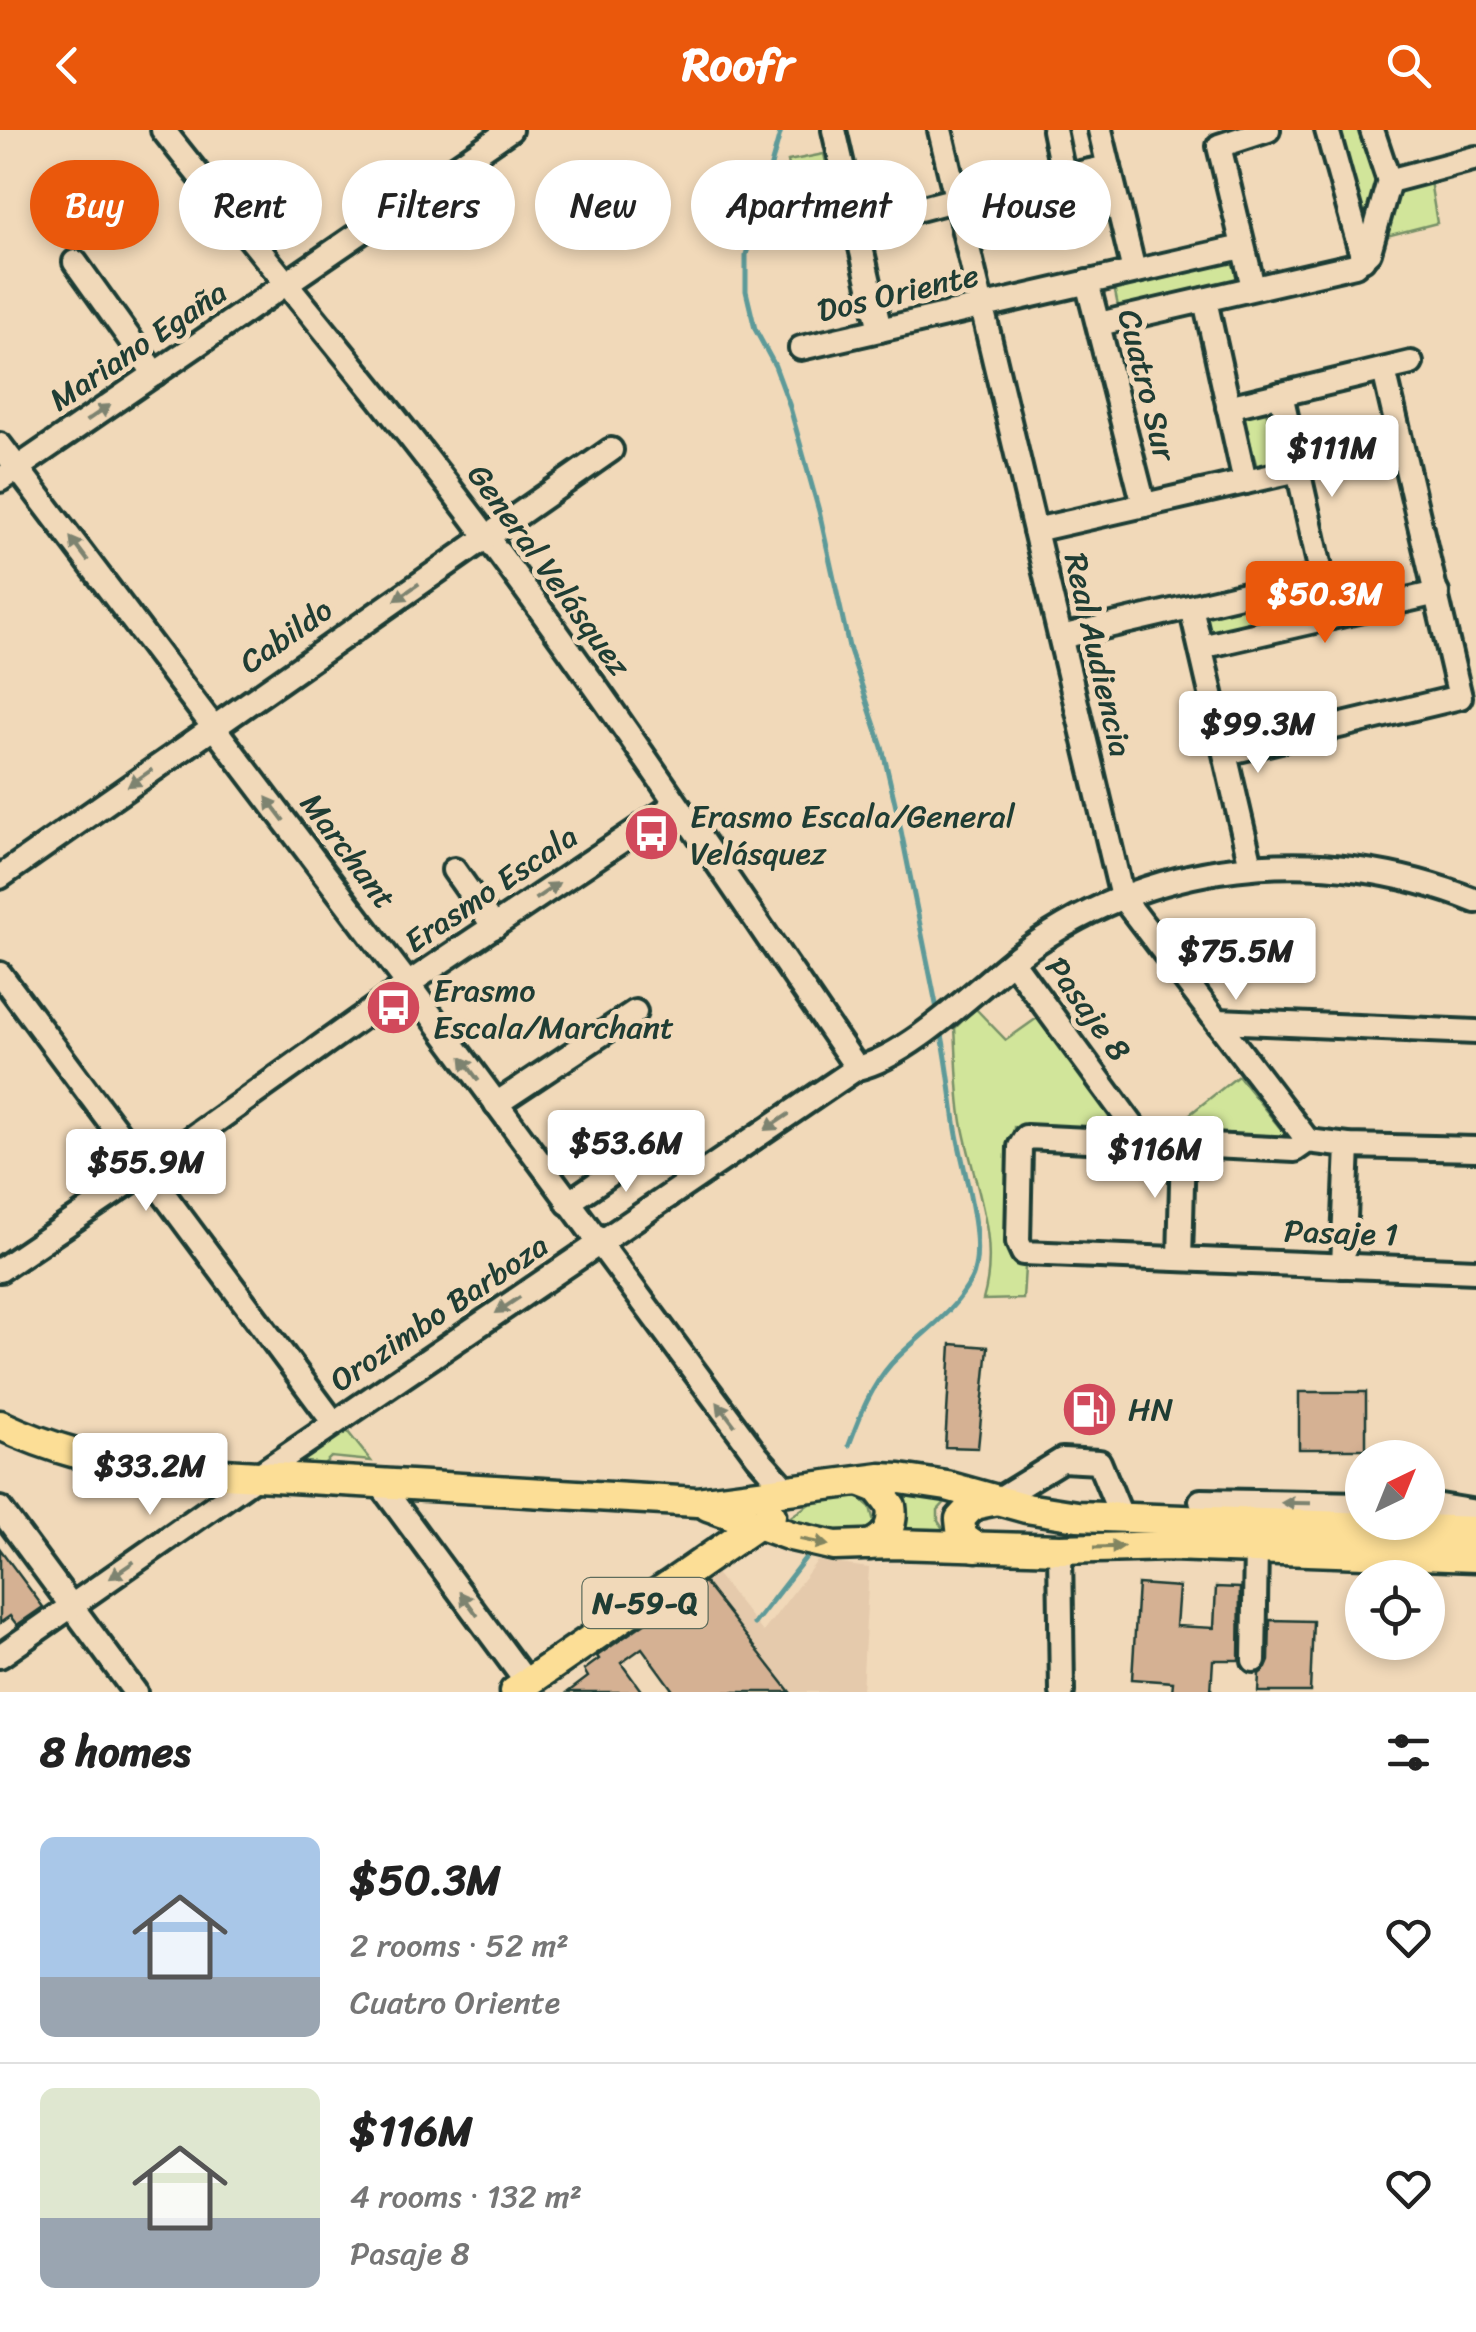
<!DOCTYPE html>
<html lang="en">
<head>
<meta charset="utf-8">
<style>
  body { margin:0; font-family:Sriracha,sans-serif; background:#f2f2f2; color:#222; height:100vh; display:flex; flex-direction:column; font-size:38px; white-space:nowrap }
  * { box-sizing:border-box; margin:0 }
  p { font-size:32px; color:#767676 }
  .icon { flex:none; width:55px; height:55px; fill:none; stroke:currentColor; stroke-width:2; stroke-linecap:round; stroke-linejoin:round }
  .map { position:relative; height:1562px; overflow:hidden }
  .sheet { display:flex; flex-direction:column; background:#fff; flex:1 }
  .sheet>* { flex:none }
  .guide { position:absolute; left:30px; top:30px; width:1418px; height:90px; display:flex; gap:20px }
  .needle { width:65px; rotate:43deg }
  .controls { position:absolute; left:1345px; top:1310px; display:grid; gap:20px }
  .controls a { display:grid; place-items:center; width:100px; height:100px; border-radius:50%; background:#fff; box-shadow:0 5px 15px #0003; font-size:50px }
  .price { position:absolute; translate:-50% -85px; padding:0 22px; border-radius:10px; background:#fff; color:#222; font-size:32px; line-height:65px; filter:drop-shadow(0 2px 5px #0008) }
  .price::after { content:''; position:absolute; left:50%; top:60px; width:30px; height:22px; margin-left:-15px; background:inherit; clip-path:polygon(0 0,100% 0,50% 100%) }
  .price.current { background:#ea580c; color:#fff }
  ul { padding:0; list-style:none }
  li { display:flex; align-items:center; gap:30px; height:250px; padding:0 40px }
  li+li { border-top:2px solid #e0e0e0 }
  li span { display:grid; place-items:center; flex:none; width:280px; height:200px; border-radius:15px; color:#555 }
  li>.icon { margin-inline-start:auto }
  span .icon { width:120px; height:120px; fill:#fffc; stroke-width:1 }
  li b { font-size:42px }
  h2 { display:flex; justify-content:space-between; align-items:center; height:120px; padding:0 40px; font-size:42px }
  .tag { padding:0 35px; border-radius:45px; background:#fff; box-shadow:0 5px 15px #0003; font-size:35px; line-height:90px }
  .tag.current { background:#ea580c; color:#fff }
  header { display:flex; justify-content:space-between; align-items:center; height:130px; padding:0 40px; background:#ea580c; color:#fff; font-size:45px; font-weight:700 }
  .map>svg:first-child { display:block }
  .built { fill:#e5caac }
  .green { fill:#d1e59a; stroke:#789167; stroke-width:2.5 }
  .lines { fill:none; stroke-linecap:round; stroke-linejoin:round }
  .stream { stroke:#5d9a99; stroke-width:5 }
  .building { fill:#d5b193; stroke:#1f3d34; stroke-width:2.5 }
  .minor-casing { stroke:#1f3d34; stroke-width:30 }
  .major-casing { stroke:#1f3d34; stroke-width:35 }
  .minor { stroke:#f1d9b9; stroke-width:22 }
  .major { stroke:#fcde96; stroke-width:28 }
  .oneway { fill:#7d8370 }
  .oneway2 { fill:#828560 }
  .labels { text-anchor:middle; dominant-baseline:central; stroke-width:10; stroke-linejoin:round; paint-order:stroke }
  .shield { fill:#f1d9b9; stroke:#5e6c5c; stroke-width:2.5 }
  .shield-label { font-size:30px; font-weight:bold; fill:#1f3d34 }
  .street-label { font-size:32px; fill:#1f3d34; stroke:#f1d9b9 }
  .poi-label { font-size:32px; fill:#1f3d34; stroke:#f1d9b9; text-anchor:start }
</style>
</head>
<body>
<header><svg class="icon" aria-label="back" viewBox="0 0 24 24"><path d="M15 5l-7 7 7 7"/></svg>Roofr<svg class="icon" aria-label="search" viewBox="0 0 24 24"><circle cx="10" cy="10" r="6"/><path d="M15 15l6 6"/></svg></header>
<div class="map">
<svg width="1476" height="1562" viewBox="0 0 1476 1562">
  <rect width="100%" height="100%" fill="#f1d9b9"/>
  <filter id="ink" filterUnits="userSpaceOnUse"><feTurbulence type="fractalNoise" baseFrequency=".01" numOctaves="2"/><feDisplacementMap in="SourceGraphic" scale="20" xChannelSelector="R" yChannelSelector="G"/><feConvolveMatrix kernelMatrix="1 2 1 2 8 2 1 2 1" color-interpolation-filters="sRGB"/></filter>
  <g filter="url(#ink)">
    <polygon class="built" points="817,1431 869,1438 862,1562 667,1562 672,1552 633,1496 715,1442 763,1502"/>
    <g class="green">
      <polygon points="1339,0 1369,0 1380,50 1364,106"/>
      <polygon points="824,24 838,87 801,95 788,31"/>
      <polygon points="1430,51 1437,93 1383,107 1398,57"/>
      <polygon points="1242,129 1247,152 1119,181 1114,157"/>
      <polygon points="1264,273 1279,332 1257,337 1241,279"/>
      <polygon points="1306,460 1312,483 1211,507 1205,484"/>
      <path d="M 975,878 L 1006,910 L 1040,886 L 1133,1006 L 1014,997 C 1011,1033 993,1113 1025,1137 L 1023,1169 L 983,1170 C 1001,1108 973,1053 962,992 C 957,962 957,929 955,898 Z"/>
      <polygon points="1238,946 1293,1014 1166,1003"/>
      <polygon points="344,1297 371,1331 331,1327 320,1338 291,1335"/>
      <path d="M 856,1365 L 870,1377 L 874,1392 C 860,1415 804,1399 779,1395 L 815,1370 Z"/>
      <polygon points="891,1365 947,1370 938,1380 938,1391 948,1406 895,1403"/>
    </g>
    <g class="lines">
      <g class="stream">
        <polyline points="781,0 746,125 746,161 755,199 775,236 789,274 819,381 849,517 882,617 898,686 938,884"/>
        <path d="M 849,1315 C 860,1286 870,1258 891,1234 C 916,1207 954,1184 971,1150 C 988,1117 962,1037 956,999 C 951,966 948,933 941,900"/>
        <polyline points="754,1494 806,1427"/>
      </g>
    </g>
    <g class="building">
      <polygon points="951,1214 988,1217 978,1318 945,1317"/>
      <rect x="1299" y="1262" width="67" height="57"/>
      <polygon points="0,1419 43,1477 17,1495 10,1486 0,1493"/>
      <polygon points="704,1452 790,1562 674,1562 642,1518 621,1533 642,1562 568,1562 588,1547 584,1540 599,1529 597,1526"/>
      <polygon points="1138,1454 1179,1457 1176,1496 1214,1498 1216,1457 1240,1458 1239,1530 1213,1530 1211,1562 1172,1562 1173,1552 1132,1549"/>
      <polygon points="1270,1490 1313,1491 1310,1562 1258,1562 1259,1544 1266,1538 1269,1531"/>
    </g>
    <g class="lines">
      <defs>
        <g id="minor">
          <path d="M 163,0 C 269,135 381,265 484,403 C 614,577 734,759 857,938"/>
          <polyline points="834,0 880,200"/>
          <polyline points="940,0 1122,767 1308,1011"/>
          <polyline points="1054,0 1063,44"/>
          <polyline points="1100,0 1134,141"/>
          <polyline points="1327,0 1363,129"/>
          <polyline points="1372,0 1389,51"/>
          <polyline points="1389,51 1476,28"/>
          <polyline points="855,96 957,69 1109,37"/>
          <polyline points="75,132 155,244"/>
          <polyline points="1087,152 1144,375"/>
          <polyline points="1253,157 1219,16 1268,0"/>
          <polyline points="1205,170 1245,352"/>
          <polyline points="1099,194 1355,135 1369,122 1389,51"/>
          <polyline points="801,218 1242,117"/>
          <polyline points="1281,264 1331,487"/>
          <polyline points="1228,277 1411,233"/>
          <polyline points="0,315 408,854 757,1326 787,1360"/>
          <polyline points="0,350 510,0"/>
          <polyline points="1035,400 1298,340"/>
          <polyline points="1191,477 1251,736"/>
          <polyline points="1061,507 1322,446"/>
          <polyline points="1201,517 1437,463"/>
          <polyline points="1226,623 1460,567 1384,240"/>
          <polyline points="454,740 494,797"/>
          <polyline points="0,747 611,320"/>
          <polyline points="1012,831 1146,1014"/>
          <polyline points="0,844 334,1293"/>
          <polyline points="1218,891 1476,902"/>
          <polyline points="496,974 635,882"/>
          <polyline points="1476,1019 1348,1016 1308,1011 1295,1020 1026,1007 1020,1017 1018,1112 1023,1123 1476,1141"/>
          <polyline points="568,1073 641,1023"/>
          <polyline points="1180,1129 1183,1015"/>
          <polyline points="1343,1136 1348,1016"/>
          <polyline points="0,1140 146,1041 408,854 676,674"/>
          <polyline points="380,1354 527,1553"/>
          <polyline points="997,1370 1062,1330 1099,1332 1122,1388"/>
          <polyline points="1201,1371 1362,1374"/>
          <polyline points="1428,1374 1476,1382"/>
          <polyline points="0,1379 135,1562"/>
          <polyline points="1060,1419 1062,1562"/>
          <path d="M 0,1526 L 260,1344 L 857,938 C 907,927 972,863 1013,830 C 1145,727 1323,709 1476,771"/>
          <polyline points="1254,1530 1256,1419"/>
        </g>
        <g id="major">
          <path d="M 0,1295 C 51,1319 100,1331 156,1340 L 697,1372 L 881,1348 L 900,1349 L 947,1356 L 1026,1378 L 1077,1386 L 1476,1401"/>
          <path d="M 859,1351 L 877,1358 L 891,1376 C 894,1395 887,1408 869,1415"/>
          <polyline points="708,1376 791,1406 835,1416 893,1414 1060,1419 1170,1416 1476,1427"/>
          <polyline points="976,1417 962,1407 960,1389 973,1375 997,1370"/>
          <polyline points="514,1562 771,1385"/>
        </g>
      </defs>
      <use href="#minor" class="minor-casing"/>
      <use href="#major" class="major-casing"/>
      <use href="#minor" class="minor"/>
      <use href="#major" class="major"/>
    </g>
    <defs><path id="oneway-solid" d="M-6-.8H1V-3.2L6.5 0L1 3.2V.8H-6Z" transform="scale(2.5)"/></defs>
    <g class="oneway">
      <use href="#oneway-solid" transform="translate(98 283) rotate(-34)"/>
      <use href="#oneway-solid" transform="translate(79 419) rotate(-127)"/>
      <use href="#oneway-solid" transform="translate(407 462) rotate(145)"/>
      <use href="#oneway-solid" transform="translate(140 648) rotate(145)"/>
      <use href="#oneway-solid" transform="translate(275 679) rotate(-127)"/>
      <use href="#oneway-solid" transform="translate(547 761) rotate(-34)"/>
      <use href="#oneway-solid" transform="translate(470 939) rotate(-126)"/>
      <use href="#oneway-solid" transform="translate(777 992) rotate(146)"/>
      <use href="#oneway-solid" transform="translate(508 1175) rotate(146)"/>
      <use href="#oneway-solid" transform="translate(726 1284) rotate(-127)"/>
      <use href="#oneway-solid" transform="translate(1296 1373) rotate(-179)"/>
      <use href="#oneway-solid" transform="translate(122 1440) rotate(145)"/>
      <use href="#oneway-solid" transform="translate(469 1474) rotate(-126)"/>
    </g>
    <g class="oneway2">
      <use href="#oneway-solid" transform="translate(814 1412) rotate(12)"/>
      <use href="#oneway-solid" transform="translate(1109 1417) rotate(-2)"/>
    </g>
  </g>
  <defs>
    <symbol id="bus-disc" viewBox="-11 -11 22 22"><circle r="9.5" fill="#d1495b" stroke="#f1d9b9"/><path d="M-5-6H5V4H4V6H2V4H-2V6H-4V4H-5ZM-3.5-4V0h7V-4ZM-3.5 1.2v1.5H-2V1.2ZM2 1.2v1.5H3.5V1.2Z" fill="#fff"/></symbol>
    <symbol id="fuel-disc" viewBox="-11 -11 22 22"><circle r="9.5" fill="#d1495b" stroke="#f1d9b9"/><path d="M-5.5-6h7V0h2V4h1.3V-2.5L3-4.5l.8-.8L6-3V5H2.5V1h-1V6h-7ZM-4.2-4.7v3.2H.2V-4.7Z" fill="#fff"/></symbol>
  </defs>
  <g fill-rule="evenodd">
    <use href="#bus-disc" x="620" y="672" width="63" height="63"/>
    <use href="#bus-disc" x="362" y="846" width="63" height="63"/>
    <use href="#fuel-disc" x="1058" y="1248" width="63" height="63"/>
  </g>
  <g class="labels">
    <rect class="shield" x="582.5" y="1448" width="125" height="50" rx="8"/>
    <g class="shield-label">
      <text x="645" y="1473">N-59-Q</text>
    </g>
    <g class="street-label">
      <text transform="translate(898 163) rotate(-13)">Dos Oriente</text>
      <text transform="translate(138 216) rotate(-34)">Mariano Egaña</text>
      <text transform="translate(1147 255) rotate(76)">Cuatro Sur</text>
      <text transform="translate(549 440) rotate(54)">General Velásquez</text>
      <text transform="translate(286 506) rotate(-35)">Cabildo</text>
      <text transform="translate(1098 525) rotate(77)">Real Audiencia</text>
      <text transform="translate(348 721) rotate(53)">Marchant</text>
      <text transform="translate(491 759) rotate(-34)">Erasmo Escala</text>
      <text transform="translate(1088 879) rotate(54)">Pasaje 8</text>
      <text transform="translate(1341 1103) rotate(2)">Pasaje 1</text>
      <text transform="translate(439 1183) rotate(-34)">Orozimbo Barboza</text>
    </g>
    <g class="poi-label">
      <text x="690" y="686">Erasmo Escala/General<tspan x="690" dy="37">Velásquez</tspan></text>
      <text x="433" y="860">Erasmo<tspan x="433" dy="37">Escala/Marchant</tspan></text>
      <text x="1128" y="1279">HN</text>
    </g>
  </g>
</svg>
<div class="controls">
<a><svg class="needle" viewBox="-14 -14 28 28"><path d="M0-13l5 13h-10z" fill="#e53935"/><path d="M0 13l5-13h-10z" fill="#767676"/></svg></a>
<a><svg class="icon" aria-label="locate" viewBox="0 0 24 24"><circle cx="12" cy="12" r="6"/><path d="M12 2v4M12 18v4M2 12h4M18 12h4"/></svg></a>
</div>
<b class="price" style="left:1332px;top:370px">$111M</b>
<b class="price current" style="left:1325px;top:516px">$50.3M</b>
<b class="price" style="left:1258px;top:646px">$99.3M</b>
<b class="price" style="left:1236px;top:873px">$75.5M</b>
<b class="price" style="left:626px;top:1065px">$53.6M</b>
<b class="price" style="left:1155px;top:1071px">$116M</b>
<b class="price" style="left:146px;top:1084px">$55.9M</b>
<b class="price" style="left:150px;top:1388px">$33.2M</b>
<div class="guide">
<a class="tag current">Buy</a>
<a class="tag">Rent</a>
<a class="tag">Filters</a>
<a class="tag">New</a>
<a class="tag">Apartment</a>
<a class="tag">House</a>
</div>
</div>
<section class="sheet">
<h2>8 homes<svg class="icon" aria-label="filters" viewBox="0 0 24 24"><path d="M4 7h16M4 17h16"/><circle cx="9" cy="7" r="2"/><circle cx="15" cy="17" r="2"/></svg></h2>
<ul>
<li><span style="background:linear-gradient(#a9c7e8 70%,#9aa5b1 0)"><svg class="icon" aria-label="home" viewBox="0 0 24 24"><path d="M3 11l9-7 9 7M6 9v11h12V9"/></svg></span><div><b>$50.3M</b><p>2 rooms · 52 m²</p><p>Cuatro Oriente</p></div><svg class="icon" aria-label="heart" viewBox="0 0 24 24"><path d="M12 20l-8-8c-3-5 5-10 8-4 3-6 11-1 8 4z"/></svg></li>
<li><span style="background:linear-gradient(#dfe7d0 65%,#9aa5b1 0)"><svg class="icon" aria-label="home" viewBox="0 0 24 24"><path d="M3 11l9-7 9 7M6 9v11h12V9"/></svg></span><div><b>$116M</b><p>4 rooms · 132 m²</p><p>Pasaje 8</p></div><svg class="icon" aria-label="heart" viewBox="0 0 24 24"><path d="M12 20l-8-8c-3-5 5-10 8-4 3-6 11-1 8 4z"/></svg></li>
</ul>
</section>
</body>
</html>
